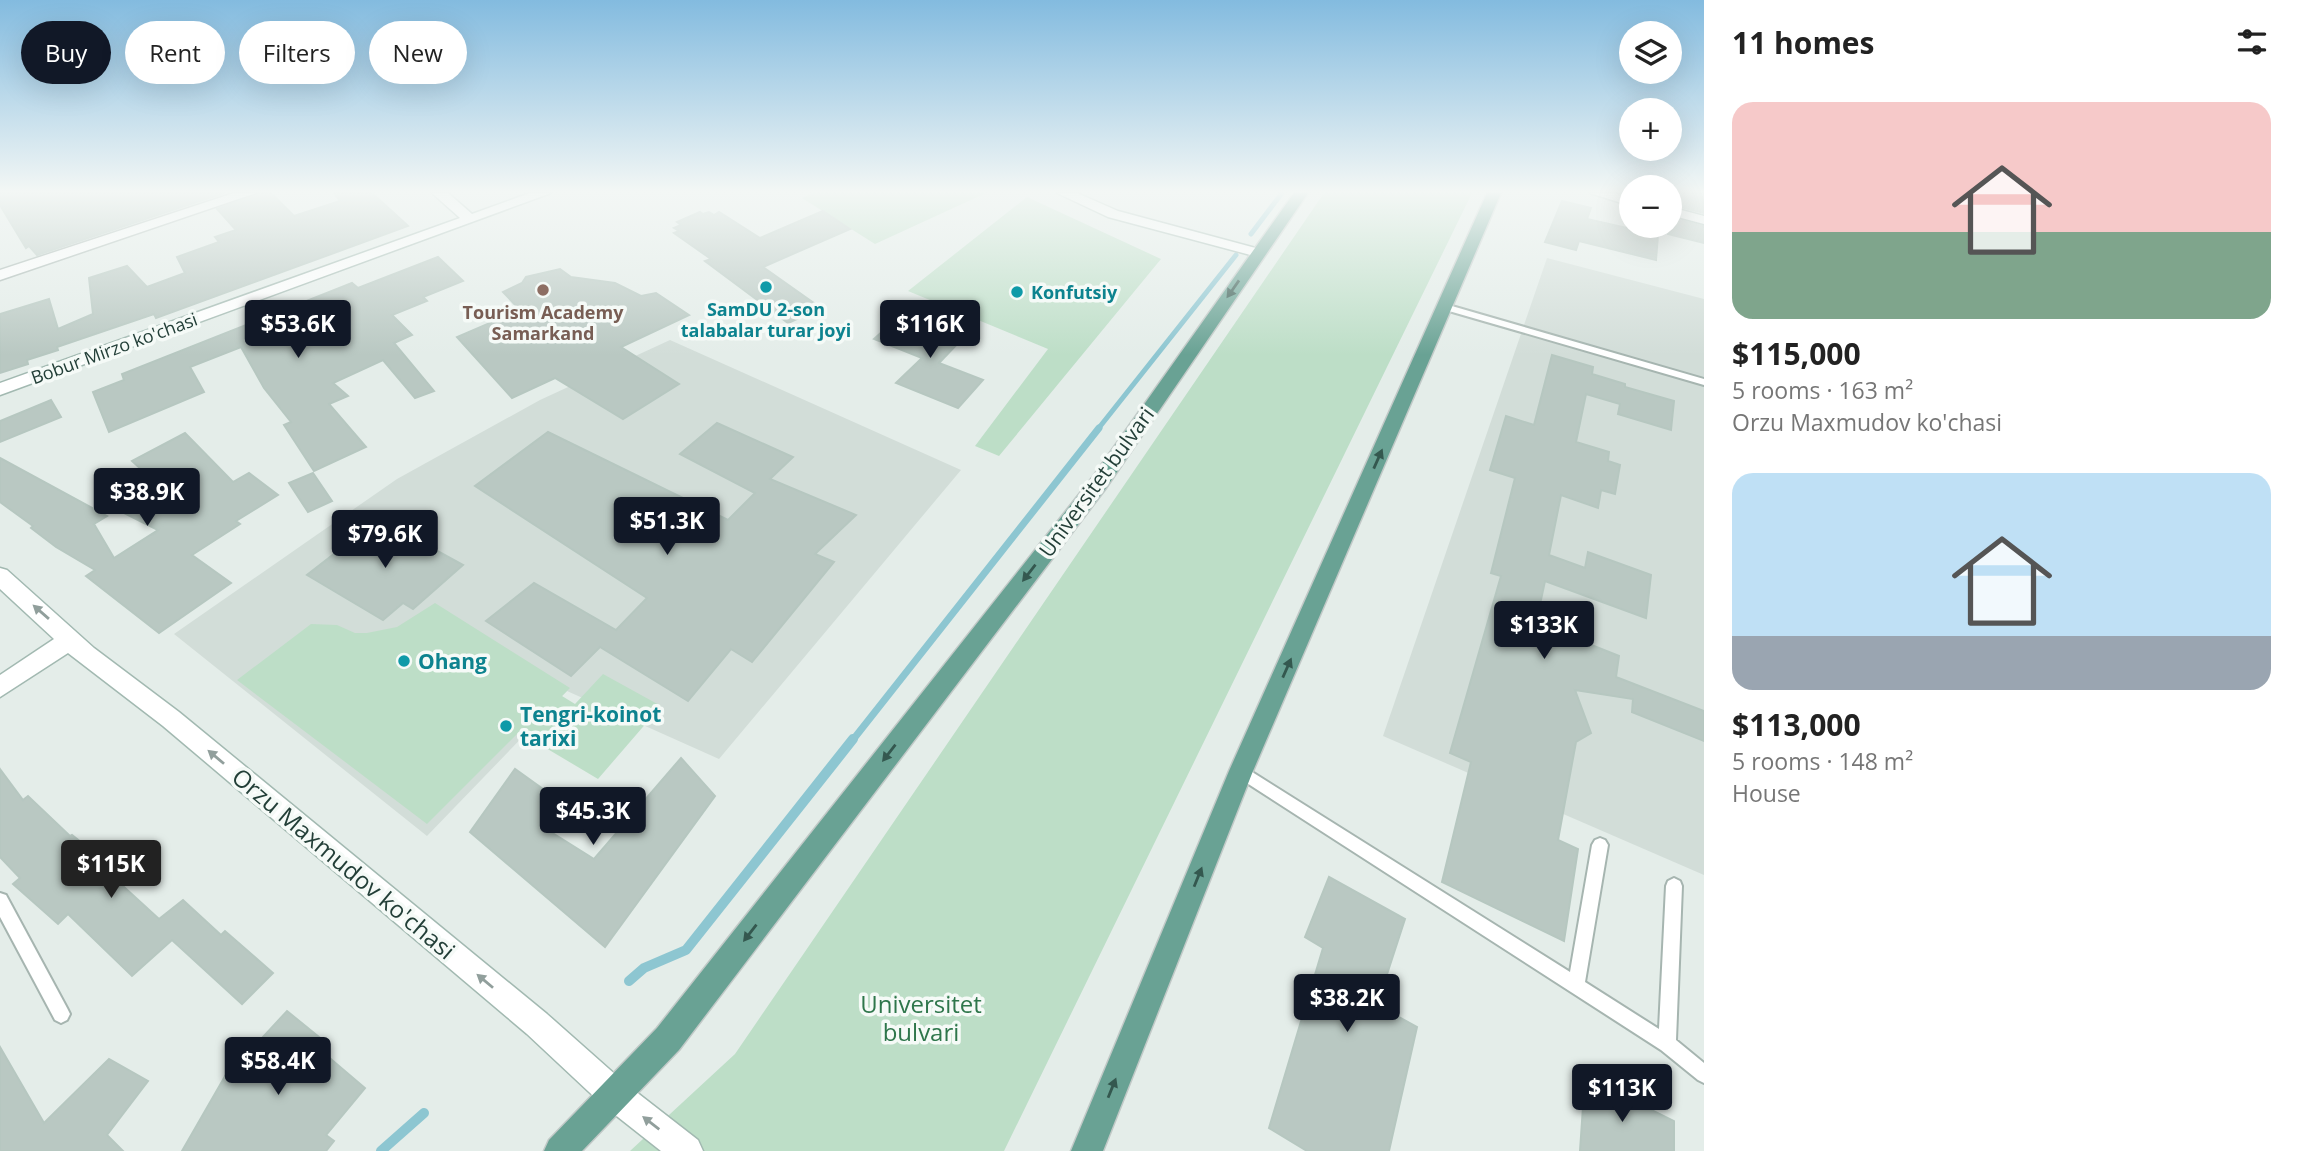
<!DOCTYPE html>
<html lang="en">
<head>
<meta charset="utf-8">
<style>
  body { margin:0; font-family:"Open Sans",sans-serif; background:#f6f6f6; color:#222; height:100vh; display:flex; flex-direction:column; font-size:26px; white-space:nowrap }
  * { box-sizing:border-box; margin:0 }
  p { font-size:23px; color:#767676 }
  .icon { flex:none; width:38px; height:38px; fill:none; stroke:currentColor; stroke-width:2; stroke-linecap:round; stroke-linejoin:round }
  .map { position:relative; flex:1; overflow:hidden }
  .drawer { display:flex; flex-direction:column; background:#fff; width:595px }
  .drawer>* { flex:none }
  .hud { position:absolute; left:21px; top:21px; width:665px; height:63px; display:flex; gap:14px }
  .fabs { position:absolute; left:1619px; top:21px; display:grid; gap:14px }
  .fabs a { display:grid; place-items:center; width:63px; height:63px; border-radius:50%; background:#fff; box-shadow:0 7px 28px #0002; font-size:35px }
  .price { position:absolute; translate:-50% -60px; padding:0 16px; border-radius:7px; background:#111827; color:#fff; font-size:23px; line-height:46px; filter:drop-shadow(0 2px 4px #0008) }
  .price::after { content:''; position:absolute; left:50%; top:42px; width:21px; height:16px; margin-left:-10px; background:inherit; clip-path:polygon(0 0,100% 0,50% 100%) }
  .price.selected { background:#222; color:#fff }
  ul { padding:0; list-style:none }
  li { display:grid; align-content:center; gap:14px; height:371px; padding:0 28px }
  li span { display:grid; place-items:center; height:217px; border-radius:21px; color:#555 }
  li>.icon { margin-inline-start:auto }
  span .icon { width:126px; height:126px; fill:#fffc; stroke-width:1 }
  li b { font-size:30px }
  h2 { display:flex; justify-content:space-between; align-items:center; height:84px; padding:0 28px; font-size:30px }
  .chip { padding:0 24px; border-radius:32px; background:#fff; box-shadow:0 7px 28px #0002; font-size:24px; line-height:63px }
  .chip.selected { background:#111827; color:#fff }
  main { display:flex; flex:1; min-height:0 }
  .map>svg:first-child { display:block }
  .built { fill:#d2ddd8 }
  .green { fill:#bddec7 }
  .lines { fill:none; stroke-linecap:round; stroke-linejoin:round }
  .stream-far2 { stroke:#8dc6d1; stroke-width:5 }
  .stream-far1 { stroke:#8dc6d1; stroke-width:7 }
  .stream { stroke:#8dc6d1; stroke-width:10 }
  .building { fill:#b9c8c2; stroke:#b6c7c0; stroke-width:2 }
  .lane-casing { stroke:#a6b5b0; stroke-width:4 }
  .street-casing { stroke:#a6b5b0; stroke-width:3 }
  .secondary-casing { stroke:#a2b9b1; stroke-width:3 }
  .primary-casing { stroke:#c1c9c7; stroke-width:3 }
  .lane { fill:#fff; fill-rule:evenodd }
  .street { fill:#fff; fill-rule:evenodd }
  .secondary { fill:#fff; fill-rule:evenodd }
  .primary { fill:#69a294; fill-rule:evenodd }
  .oneway { fill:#34584f }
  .oneway2 { fill:#919f9c }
  .culture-dot { fill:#0f9aa8; stroke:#f5faf7; stroke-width:2.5 }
  .education-dot { fill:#8d6e63; stroke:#f5faf7; stroke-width:2.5 }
  .labels { text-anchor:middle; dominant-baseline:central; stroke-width:7; stroke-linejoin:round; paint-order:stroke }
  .far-culture-label { font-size:18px; font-weight:bold; fill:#0d838f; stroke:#f5faf7; text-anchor:start }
  .far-education-label { font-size:18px; font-weight:bold; fill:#785e54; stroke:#f5faf7 }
  .far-street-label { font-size:18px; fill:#233f38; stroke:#f5faf7 }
  .street-label { font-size:21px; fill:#233f38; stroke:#f5faf7 }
  .culture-label { font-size:21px; font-weight:bold; fill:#0d838f; stroke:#f5faf7; text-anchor:start }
  .near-street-label { font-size:24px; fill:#233f38; stroke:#f5faf7 }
  .near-park-label { font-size:24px; fill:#2e764b; stroke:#f5faf7 }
</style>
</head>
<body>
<main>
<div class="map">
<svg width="1704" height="1151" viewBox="0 0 1704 1151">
  <rect width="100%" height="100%" fill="#e4ede9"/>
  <g class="built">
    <polygon points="1547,258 1704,299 1704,875 1383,736"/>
    <polygon points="670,340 961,470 719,759 567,691 427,836 174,634 397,479 540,400"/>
  </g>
  <g class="green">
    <polygon points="813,193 986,193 875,244 802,198"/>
    <polygon points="1324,193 1472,193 1004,1151 630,1151 735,1054"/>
    <polygon points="1027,197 1161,259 999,456 975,446 1048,349 908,291"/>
    <polygon points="435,603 570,688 562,696 575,704 603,674 661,706 598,779 519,732 427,824 237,680 311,624 337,625 355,633 367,633 397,627"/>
  </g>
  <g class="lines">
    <g class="stream-far2">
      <polyline points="1251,234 1282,193"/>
      <polyline points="1098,429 1236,255"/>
    </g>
    <polyline class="stream-far1" points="852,741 1099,428"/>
    <g class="stream">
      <polyline points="629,981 644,968 686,950 853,739"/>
      <polyline points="381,1151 424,1113"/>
    </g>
  </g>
  <g class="building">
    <polygon points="0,193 224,193 37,255 29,246 26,248 0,205"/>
    <polygon points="258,193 271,193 294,216 340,201 334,193 372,193 408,226 156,318 154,314 57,347 58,350 27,360 28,364 0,373 0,314 49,299 58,329 93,314 89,278 127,266 147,287 185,273 177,257 219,242 215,237 236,230 217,209"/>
    <polygon points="1675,193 1704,193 1704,213 1673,205"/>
    <polygon points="1562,201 1591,208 1587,219 1658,235 1656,260 1579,241 1576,250 1545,242"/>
    <polygon points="823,211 850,229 763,267 821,308 788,323 705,261 711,259 674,233 679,231 674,228 681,225 677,222 700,212 703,214 709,212 714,215 719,212 760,238"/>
    <polygon points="1671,218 1704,226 1704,243 1668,234"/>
    <polygon points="438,257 463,281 423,297 427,301 392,315 412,335 394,343 434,391 415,398 383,360 333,383 348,396 329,404 366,447 314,471 284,425 291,422 264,388 241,347 190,367 204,392 109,432 93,392 124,380 122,374 352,283 358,288"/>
    <polygon points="560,269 571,277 615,283 641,296 656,293 689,315 621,347 679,384 623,419 555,378 512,398 457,337 520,310 503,292 522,283 526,277"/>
    <polygon points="902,314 964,337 939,363 983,380 958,408 896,383 922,358 874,339"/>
    <polygon points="1552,355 1593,367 1592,374 1625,384 1625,387 1674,401 1671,430 1618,414 1620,404 1586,394 1576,442 1609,452 1608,461 1620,465 1615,494 1601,490 1598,508 1561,495 1549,555 1585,568 1588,552 1651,575 1646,618 1545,581 1536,623 1619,656 1616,677 1704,711 1704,741 1632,712 1633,699 1575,690 1591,733 1576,742 1558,840 1578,849 1564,941 1442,882 1471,762 1450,753 1501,576 1491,573 1515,478 1490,470 1506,416 1534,425"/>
    <polygon points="51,400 61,417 0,442 0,421"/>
    <polygon points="717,423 793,457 770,479 856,515 815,554 834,562 752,662 731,649 688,701 600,647 571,676 486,621 534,583 616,630 647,598 475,486 548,432 728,520 755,493 680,454"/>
    <polygon points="185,433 233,482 249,473 278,495 236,521 240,524 192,555 231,583 159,633 86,576 95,570 56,547 31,528 33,526 0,502 0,458 107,516 94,524 114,558 158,530 108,505 154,481 132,461"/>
    <polygon points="313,473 332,501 308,512 289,483"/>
    <polygon points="379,519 463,565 413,609 403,603 383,620 307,575"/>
    <polygon points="681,758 715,796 605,947 470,832 515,769 561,802 543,827 594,859"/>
    <polygon points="0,769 23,800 28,796 70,836 72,835 117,871 112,876 159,919 183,900 221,935 225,931 273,973 242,1004 172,940 132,976 68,914 58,924 13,884 20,878 0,857"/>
    <polygon points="1329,877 1405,919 1377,1005 1417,1027 1389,1151 1307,1151 1269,1128 1323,948 1305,937"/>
    <polygon points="287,1011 325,1042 319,1049 365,1088 326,1135 334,1141 326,1151 182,1151 235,1059 240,1062"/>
    <polygon points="0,1047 44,1123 109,1059 148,1081 107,1135 123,1151 0,1151"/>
    <polygon points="1585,1077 1674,1121 1674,1151 1580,1151"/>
  </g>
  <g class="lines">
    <defs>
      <g id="lane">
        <polygon points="1445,304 1704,379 1704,385 1442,309 1440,307"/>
        <polygon points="1241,765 1570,972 1592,845 1595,840 1600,838 1605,840 1608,845 1585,982 1659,1029 1666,886 1668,881 1674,878 1680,881 1682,886 1676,1040 1704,1063 1704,1083 1698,1080 1661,1050 1236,776 1234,771 1236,766"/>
        <polygon points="0,893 6,895 67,1008 70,1014 67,1020 61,1023 55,1020 0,917"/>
      </g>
      <polygon id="street" points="234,193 256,193 0,280 0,270"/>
      <g id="secondary">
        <polygon points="432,193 448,193 472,214 530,193 551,193 0,395 0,383 460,218"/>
        <polygon points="1057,193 1077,193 1118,211 1263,250 1265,253 1258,257 1108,217"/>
        <polygon points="1590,193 1614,193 1631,198 1631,206"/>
        <polygon points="1670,207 1704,216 1704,224 1670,215"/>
        <polygon points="0,568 7,570 94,648 179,712 547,1014 626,1084 698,1140 703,1151 661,1151 604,1106 527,1034 163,726 68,653 0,697 0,675 54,639 0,589"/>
      </g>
      <g id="primary">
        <polygon points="1294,193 1308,193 1106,488 679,1050 582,1151 544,1151 549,1140 657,1028 1092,478"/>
        <polygon points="1487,193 1501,193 1253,771 1103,1151 1071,1151 1229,771"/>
      </g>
    </defs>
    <use href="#lane" class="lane-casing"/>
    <use href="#street" class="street-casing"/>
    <use href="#secondary" class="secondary-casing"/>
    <use href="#primary" class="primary-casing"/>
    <use href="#lane" class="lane"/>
    <use href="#street" class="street"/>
    <use href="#secondary" class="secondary"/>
    <use href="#primary" class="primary"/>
  </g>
  <defs><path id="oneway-solid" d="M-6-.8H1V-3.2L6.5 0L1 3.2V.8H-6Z" transform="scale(1.75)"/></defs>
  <g class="oneway">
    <use href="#oneway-solid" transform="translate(1233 289) rotate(125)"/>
    <use href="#oneway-solid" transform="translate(1378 459) rotate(-66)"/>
    <use href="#oneway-solid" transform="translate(1029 573) rotate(128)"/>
    <use href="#oneway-solid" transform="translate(1287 668) rotate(-66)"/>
    <use href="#oneway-solid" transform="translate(889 753) rotate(128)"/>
    <use href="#oneway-solid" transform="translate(1198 877) rotate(-68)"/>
    <use href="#oneway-solid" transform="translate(750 933) rotate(128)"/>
    <use href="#oneway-solid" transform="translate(1112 1088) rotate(-68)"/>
  </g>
  <g class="oneway2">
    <use href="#oneway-solid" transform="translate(41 612) rotate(-139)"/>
    <use href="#oneway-solid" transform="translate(216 757) rotate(-140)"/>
    <use href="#oneway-solid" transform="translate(485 981) rotate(-140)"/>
    <use href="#oneway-solid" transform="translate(651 1123) rotate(-142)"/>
  </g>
  <linearGradient id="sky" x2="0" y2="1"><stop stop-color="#83bbdf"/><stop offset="0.54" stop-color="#f3f7f5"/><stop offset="1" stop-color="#f3f7f5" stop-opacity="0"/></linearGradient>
  <rect width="1704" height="355" fill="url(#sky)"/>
  <g class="culture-dot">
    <circle cx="766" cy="287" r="7"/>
    <circle cx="1017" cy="292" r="7"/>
    <circle cx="404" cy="661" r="7"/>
    <circle cx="506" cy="726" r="7"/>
  </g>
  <circle class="education-dot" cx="543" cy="290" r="7"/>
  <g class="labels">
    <g class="far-culture-label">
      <text x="1031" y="292">Konfutsiy</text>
      <text x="766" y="309" text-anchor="middle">SamDU 2-son<tspan x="766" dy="21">talabalar turar joyi</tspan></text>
    </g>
    <g class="far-education-label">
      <text x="543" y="312">Tourism Academy<tspan x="543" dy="21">Samarkand</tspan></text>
    </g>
    <g class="far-street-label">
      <text transform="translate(114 348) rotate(-20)">Bobur Mirzo ko'chasi</text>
    </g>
    <g class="street-label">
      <text transform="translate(1096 482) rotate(-54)">Universitet bulvari</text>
    </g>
    <g class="culture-label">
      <text x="418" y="661">Ohang</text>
      <text x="520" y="714">Tengri-koinot<tspan x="520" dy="24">tarixi</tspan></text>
    </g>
    <g class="near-street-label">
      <text transform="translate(344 863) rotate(40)">Orzu Maxmudov ko'chasi</text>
    </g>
    <g class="near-park-label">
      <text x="921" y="1003">Universitet<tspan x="921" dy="28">bulvari</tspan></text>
    </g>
  </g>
</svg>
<div class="fabs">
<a><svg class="icon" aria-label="layers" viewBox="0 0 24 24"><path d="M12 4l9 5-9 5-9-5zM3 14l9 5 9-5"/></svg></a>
<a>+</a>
<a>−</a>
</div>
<b class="price" style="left:298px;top:360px">$53.6K</b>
<b class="price" style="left:930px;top:360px">$116K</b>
<b class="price" style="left:147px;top:528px">$38.9K</b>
<b class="price" style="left:667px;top:557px">$51.3K</b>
<b class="price" style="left:385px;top:570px">$79.6K</b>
<b class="price" style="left:1544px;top:661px">$133K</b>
<b class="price" style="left:593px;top:847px">$45.3K</b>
<b class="price selected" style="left:111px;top:900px">$115K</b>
<b class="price" style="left:1347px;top:1034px">$38.2K</b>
<b class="price" style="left:278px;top:1097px">$58.4K</b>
<b class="price" style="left:1622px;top:1124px">$113K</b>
<div class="hud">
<a class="chip selected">Buy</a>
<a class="chip">Rent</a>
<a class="chip">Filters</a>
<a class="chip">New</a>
</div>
</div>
<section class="drawer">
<h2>11 homes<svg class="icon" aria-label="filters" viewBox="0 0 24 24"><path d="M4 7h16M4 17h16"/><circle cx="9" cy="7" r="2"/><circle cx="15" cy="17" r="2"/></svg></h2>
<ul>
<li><span style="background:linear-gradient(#f6c9c9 60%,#7fa58c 0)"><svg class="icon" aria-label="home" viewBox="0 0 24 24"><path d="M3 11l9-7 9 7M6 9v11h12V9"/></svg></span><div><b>$115,000</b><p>5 rooms · 163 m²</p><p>Orzu Maxmudov ko'chasi</p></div></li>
<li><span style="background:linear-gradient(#bfe0f5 75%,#9aa5b1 0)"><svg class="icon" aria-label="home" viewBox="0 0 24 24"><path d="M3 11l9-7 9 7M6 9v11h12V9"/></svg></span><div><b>$113,000</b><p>5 rooms · 148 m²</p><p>House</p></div></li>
</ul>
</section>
</main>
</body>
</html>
